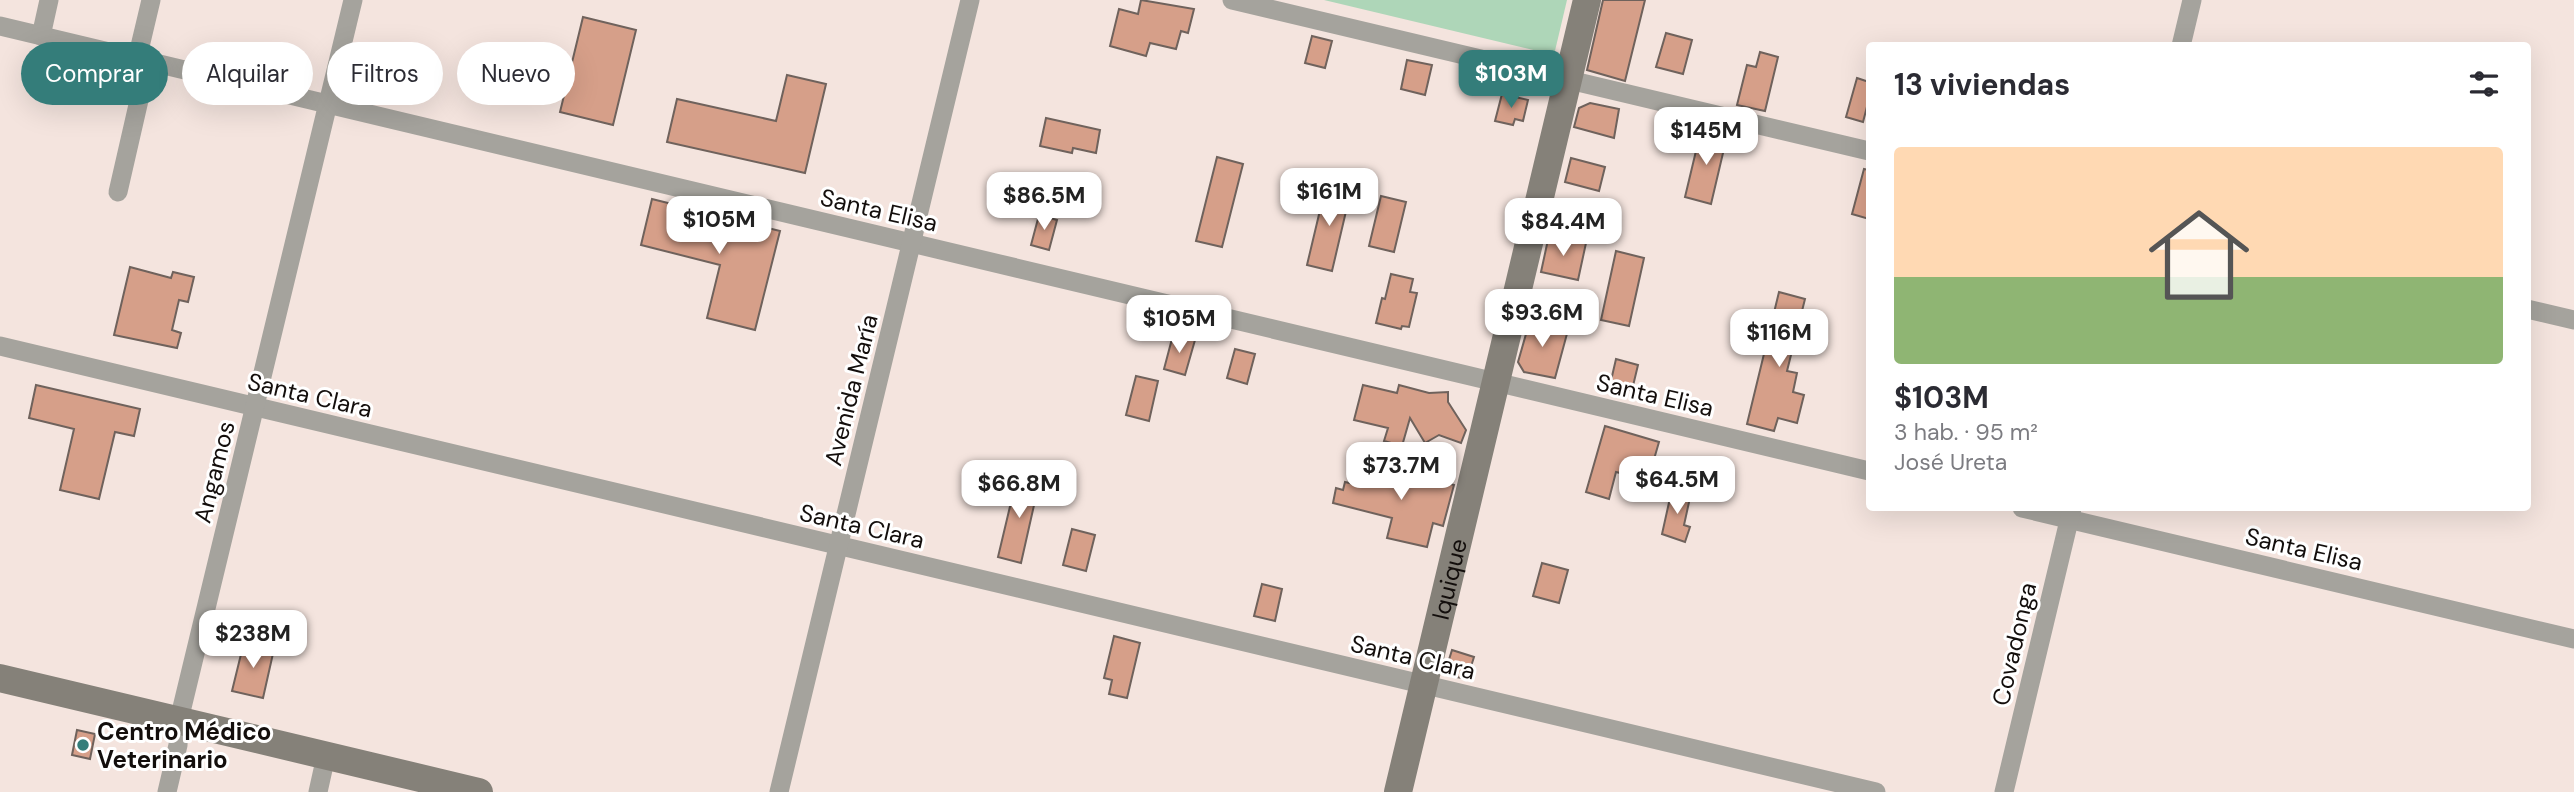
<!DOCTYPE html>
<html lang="es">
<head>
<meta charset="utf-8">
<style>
  body { margin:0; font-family:"DM Sans",sans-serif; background:#f2f2f3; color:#2b2b33; height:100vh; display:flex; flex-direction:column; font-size:26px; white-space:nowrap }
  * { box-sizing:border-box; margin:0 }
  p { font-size:23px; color:#7c7c81 }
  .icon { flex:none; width:38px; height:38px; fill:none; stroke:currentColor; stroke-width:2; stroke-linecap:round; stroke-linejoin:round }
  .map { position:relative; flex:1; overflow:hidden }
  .side { position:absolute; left:1866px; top:42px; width:665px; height:469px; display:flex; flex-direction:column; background:#fff; border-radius:7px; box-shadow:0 7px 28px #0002 }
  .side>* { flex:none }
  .banner { position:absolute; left:21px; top:42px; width:665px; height:63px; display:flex; gap:14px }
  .price { position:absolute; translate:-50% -60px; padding:0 16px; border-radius:14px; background:#fff; color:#222; font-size:23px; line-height:46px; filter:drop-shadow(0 2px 4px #0008) }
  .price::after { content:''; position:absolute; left:50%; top:42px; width:21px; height:16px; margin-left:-10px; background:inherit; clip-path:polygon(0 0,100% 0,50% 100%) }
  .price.selected { background:#347d7a; color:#fff }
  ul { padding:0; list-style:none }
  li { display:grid; align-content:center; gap:14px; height:371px; padding:0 28px }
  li+li { border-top:2px solid #e1e1e2 }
  li span { display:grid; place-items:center; height:217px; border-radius:7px; color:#555 }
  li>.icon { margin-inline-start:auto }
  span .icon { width:126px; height:126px; fill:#fffc; stroke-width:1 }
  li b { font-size:30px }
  h2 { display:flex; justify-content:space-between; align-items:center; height:84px; padding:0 28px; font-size:30px }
  .chip { padding:0 24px; border-radius:32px; background:#fff; box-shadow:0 7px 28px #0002; font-size:24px; line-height:63px }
  .chip.selected { background:#347d7a; color:#fff }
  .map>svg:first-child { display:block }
  .green { fill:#aed6b8 }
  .building { fill:#d69f89; stroke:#6f625c; stroke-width:2 }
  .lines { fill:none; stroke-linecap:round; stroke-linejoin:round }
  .street { stroke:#a5a39d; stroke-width:19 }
  .secondary { stroke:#858179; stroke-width:28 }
  .poi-dot { fill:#347d7a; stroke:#fff; stroke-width:2.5 }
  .labels { text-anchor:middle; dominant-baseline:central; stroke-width:6; stroke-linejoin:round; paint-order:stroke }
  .street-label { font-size:24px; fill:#130e0c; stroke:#fff }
  .poi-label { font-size:24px; font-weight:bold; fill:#130e0c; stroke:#fff; text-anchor:start }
</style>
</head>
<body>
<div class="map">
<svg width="2574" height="792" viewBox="0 0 2574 792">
  <rect width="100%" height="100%" fill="#f4e4de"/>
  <polygon class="green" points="1324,0 1567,0 1554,55"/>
  <g class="building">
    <polygon points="1141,0 1194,9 1188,33 1181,31 1176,49 1150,43 1146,56 1110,46 1119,9 1138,14"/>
    <polygon points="1603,0 1645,0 1625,81 1587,70"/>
    <polygon points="583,17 636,30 613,125 560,112"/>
    <polygon points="1666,33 1692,40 1683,74 1656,67"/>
    <polygon points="1312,36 1332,41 1325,68 1305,63"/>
    <polygon points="1760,52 1778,57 1765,111 1737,105 1747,65 1756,67"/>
    <polygon points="1407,60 1432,65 1425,95 1401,89"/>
    <polygon points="787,75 826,84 805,173 667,142 677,99 776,121"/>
    <polygon points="1857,78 1869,82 1869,99 1863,122 1846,117"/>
    <polygon points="1502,94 1528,100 1523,121 1515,119 1513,125 1495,121"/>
    <polygon points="1590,103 1619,109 1614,138 1574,127 1579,108"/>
    <polygon points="1046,118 1100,130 1096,153 1073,148 1072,153 1040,146"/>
    <polygon points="1701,130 1727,136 1711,204 1685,197"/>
    <polygon points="1217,157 1243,164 1222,247 1196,241"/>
    <polygon points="1571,158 1605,167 1599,191 1565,182"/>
    <polygon points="1864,169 1869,170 1869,219 1852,214"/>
    <polygon points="1326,185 1351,190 1332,271 1307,265"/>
    <polygon points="1381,196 1406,202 1394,252 1369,246"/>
    <polygon points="652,199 780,231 755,330 707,318 720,265 641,245"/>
    <polygon points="1039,215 1057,220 1049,250 1031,245"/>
    <polygon points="1549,235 1586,243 1578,280 1541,272"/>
    <polygon points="1616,251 1644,258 1629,326 1601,320"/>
    <polygon points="130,267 171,278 173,272 194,277 188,302 179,300 172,330 181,333 177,348 114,335"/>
    <polygon points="1391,274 1413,279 1410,292 1417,293 1409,327 1402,326 1401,329 1376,323 1382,298 1385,299"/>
    <polygon points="1779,292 1805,299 1787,371 1797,373 1793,392 1804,395 1797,423 1778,418 1774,431 1747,424"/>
    <polygon points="1530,320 1568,330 1555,378 1524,372 1518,362"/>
    <polygon points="1173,335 1195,340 1185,375 1164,369"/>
    <polygon points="1235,349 1255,354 1247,384 1227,378"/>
    <polygon points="1616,359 1638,365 1632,390 1610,385"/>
    <polygon points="1136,376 1158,381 1149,421 1126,415"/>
    <polygon points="36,385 140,409 134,436 115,432 99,499 60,490 74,429 29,418"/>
    <polygon points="1363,385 1397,393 1399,385 1429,393 1448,392 1448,402 1466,430 1461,443 1439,435 1425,443 1410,418 1402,446 1384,441 1388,428 1354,420"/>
    <polygon points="1605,426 1659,442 1648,480 1616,472 1609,499 1586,492"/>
    <polygon points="1384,465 1454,485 1443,526 1433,523 1427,547 1387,538 1392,518 1333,503 1336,488 1343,490 1345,482 1358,485 1361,474 1380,478"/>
    <polygon points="1017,477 1039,483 1021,563 998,557"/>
    <polygon points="1672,489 1691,493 1684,525 1690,527 1685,542 1662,534"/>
    <polygon points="1072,529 1095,535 1086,571 1063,565"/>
    <polygon points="1542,563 1568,570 1559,603 1533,596"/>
    <polygon points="1262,584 1282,589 1275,621 1254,616"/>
    <polygon points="1114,636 1140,643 1127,698 1109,694 1112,680 1104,678"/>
    <polygon points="244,642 274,649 263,698 232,691"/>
    <polygon points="1452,650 1474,657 1467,679 1452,676 1447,666"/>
    <polygon points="77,730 95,734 90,759 72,755"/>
  </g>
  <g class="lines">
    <g class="street">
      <polyline points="1232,0 1869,151"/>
      <polyline points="0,26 1869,471"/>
      <polyline points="41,36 49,0"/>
      <polyline points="2181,46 2192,0"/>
      <polyline points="137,59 151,0"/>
      <polyline points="118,192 148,61"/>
      <polyline points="2527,309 2574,320"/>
      <polyline points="0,346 1876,792"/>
      <polyline points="2022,508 2574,639"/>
      <polyline points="167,792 178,745 179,720 353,0"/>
      <polyline points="318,792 326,756"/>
      <polyline points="779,792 970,0"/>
      <polyline points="2004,792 2072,508"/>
    </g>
    <g class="secondary">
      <polyline points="0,678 479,792"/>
      <path id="s1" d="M 1398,792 L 1587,0"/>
    </g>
  </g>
  <circle class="poi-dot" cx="83" cy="745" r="7"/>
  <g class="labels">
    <g class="street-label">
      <text transform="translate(879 210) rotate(13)">Santa Elisa</text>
      <text transform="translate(851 390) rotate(-76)">Avenida María</text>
      <text transform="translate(310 395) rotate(13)">Santa Clara</text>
      <text transform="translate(1655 395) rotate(13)">Santa Elisa</text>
      <text transform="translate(214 472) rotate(-76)">Angamos</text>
      <text transform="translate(862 526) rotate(13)">Santa Clara</text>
      <text transform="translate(2304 549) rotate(13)">Santa Elisa</text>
      <text stroke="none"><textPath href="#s1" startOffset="219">Iquique</textPath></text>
      <text transform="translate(2014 644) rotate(-77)">Covadonga</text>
      <text transform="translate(1413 657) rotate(13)">Santa Clara</text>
    </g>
    <g class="poi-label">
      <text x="97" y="731">Centro Médico<tspan x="97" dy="28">Veterinario</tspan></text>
    </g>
  </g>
</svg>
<b class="price selected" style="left:1511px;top:110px">$103M</b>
<b class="price" style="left:1706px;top:167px">$145M</b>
<b class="price" style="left:1329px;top:228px">$161M</b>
<b class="price" style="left:1044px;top:232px">$86.5M</b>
<b class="price" style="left:719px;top:256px">$105M</b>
<b class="price" style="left:1563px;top:258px">$84.4M</b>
<b class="price" style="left:1542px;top:349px">$93.6M</b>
<b class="price" style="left:1179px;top:355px">$105M</b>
<b class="price" style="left:1779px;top:369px">$116M</b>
<b class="price" style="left:1401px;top:502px">$73.7M</b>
<b class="price" style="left:1677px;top:516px">$64.5M</b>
<b class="price" style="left:1019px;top:520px">$66.8M</b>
<b class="price" style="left:253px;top:670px">$238M</b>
<div class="banner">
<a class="chip selected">Comprar</a>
<a class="chip">Alquilar</a>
<a class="chip">Filtros</a>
<a class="chip">Nuevo</a>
</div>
<section class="side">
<h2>13 viviendas<svg class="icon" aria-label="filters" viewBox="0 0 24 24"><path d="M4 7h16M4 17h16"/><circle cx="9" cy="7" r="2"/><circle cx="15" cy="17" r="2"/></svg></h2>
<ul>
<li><span style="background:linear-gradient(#ffd9b3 60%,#8fb573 0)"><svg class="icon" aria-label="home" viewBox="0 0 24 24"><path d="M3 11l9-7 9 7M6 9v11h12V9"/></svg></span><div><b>$103M</b><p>3 hab. · 95 m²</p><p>José Ureta</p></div></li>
</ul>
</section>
</div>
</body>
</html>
